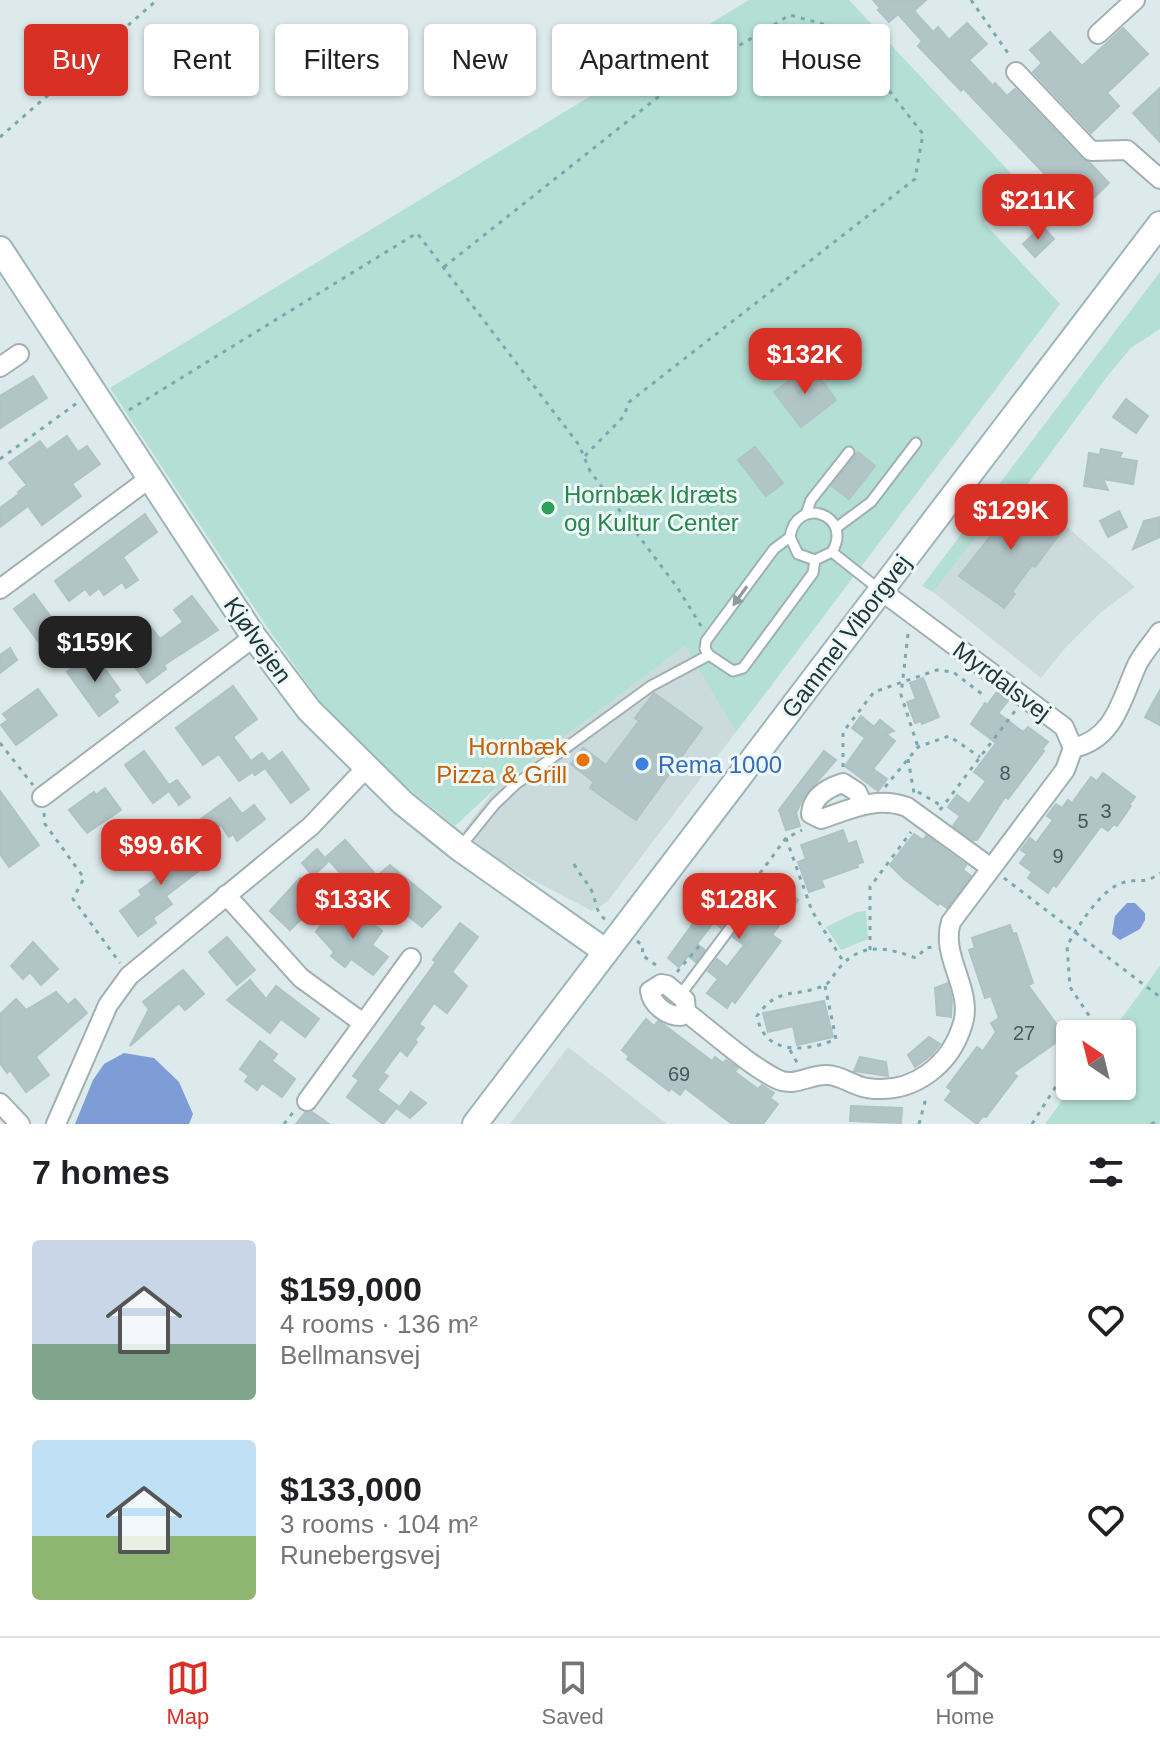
<!DOCTYPE html>
<html lang="en">
<head>
<meta charset="utf-8">
<style>
  body { margin:0; font-family:Helvetica,sans-serif; background:#f2f2f2; color:#202124; height:100vh; display:flex; flex-direction:column; font-size:30px; white-space:nowrap }
  * { box-sizing:border-box; margin:0 }
  p { font-size:26px; color:#757577 }
  .icon { flex:none; width:44px; height:44px; fill:none; stroke:currentColor; stroke-width:2; stroke-linecap:round; stroke-linejoin:round }
  .map { position:relative; height:1124px; overflow:hidden }
  .side { display:flex; flex-direction:column; background:#fff; flex:1 }
  .side>* { flex:none }
  .banner { position:absolute; left:24px; top:24px; width:1112px; height:72px; display:flex; gap:16px }
  .needle { width:52px; rotate:325deg }
  .controls { position:absolute; left:1056px; top:1020px; display:grid; gap:16px }
  .controls a { display:grid; place-items:center; width:80px; height:80px; border-radius:8px; background:#fff; box-shadow:0 2px 6px #0004; font-size:40px }
  .price { position:absolute; translate:-50% -68px; padding:0 18px; border-radius:16px; background:#d93025; color:#fff; font-size:26px; line-height:52px; filter:drop-shadow(0 2px 4px #0008) }
  .price::after { content:''; position:absolute; left:50%; top:48px; width:24px; height:18px; margin-left:-12px; background:inherit; clip-path:polygon(0 0,100% 0,50% 100%) }
  .price.active { background:#222; color:#fff }
  ul { padding:0; list-style:none }
  li { display:flex; align-items:center; gap:24px; height:200px; padding:0 32px }
  li span { display:grid; place-items:center; flex:none; width:224px; height:160px; border-radius:8px; color:#555 }
  li>.icon { margin-inline-start:auto }
  span .icon { width:96px; height:96px; fill:#fffc; stroke-width:1 }
  li b { font-size:34px }
  h2 { display:flex; justify-content:space-between; align-items:center; height:96px; padding:0 32px; font-size:34px }
  .chip { padding:0 28px; border-radius:8px; background:#fff; box-shadow:0 2px 6px #0004; font-size:28px; line-height:72px }
  .chip.active { background:#d93025; color:#fff }
  .tabs { display:flex; justify-content:space-around; align-items:center; height:112px; border-top:2px solid #e0e0e0; background:#fff; font-size:22px; color:#757577 }
  .tabs a { display:grid; justify-items:center; gap:4px }
  .tabs .active { color:#d93025 }
  .map>svg:first-child { display:block }
  .built { fill:#cbdadb }
  .green { fill:#b3dfd5 }
  .water { fill:#7e9dd7 }
  .building { fill:#b2c5c6; stroke:#afc3c5; stroke-width:2 }
  .lines { fill:none; stroke-linecap:round; stroke-linejoin:round }
  .lane-casing { stroke:#a0b0b3; stroke-width:13 }
  .street-casing { stroke:#a0b0b3; stroke-width:22 }
  .secondary-casing { stroke:#9db6bb; stroke-width:28 }
  .path { stroke:#7aa8b2; stroke-width:3; stroke-dasharray:4 6; stroke-linecap:butt }
  .lane { stroke:#fff; stroke-width:9 }
  .street { stroke:#fff; stroke-width:18 }
  .secondary { stroke:#fff; stroke-width:24 }
  .oneway { fill:#8e9a9e }
  .leisure-dot { fill:#2e9e5b; stroke:#eef8f7; stroke-width:3 }
  .food-dot { fill:#e8710a; stroke:#eef8f7; stroke-width:3 }
  .shop-dot { fill:#3f7fe0; stroke:#eef8f7; stroke-width:3 }
  .labels { text-anchor:middle; dominant-baseline:central; stroke-width:6; stroke-linejoin:round; paint-order:stroke }
  .number-label { font-size:20px; fill:#42595e }
  .leisure-label { font-size:24px; fill:#27864d; stroke:#eef8f7; text-anchor:start }
  .street-label { font-size:24px; fill:#1d353c; stroke:#eef8f7 }
  .food-label { font-size:24px; fill:#c56008; stroke:#eef8f7; text-anchor:end }
  .shop-label { font-size:24px; fill:#366cbe; stroke:#eef8f7; text-anchor:start }
</style>
</head>
<body>
<div class="map">
<svg width="1160" height="1124" viewBox="0 0 1160 1124">
  <rect width="100%" height="100%" fill="#ddeaeb"/>
  <g class="built">
    <polygon points="1019,484 1135,587 1101,612 1066,647 1041,678 933,592"/>
    <polygon points="685,646 736,732 607,902 592,911 529,878 489,853 463,831 496,788"/>
    <polygon points="568,1047 667,1124 510,1124"/>
  </g>
  <g class="green">
    <polygon points="749,0 849,0 1023,186 984,223 1060,304 736,732 685,646 496,788 455,826 384,769 322,704 267,627 110,388"/>
    <polygon points="1160,272 1160,329 1131,348 1109,374 1024,489 1018,485 933,592 922,586"/>
    <polygon points="866,911 868,939 841,950 826,927 857,912"/>
    <polygon points="1160,966 1160,1124 1045,1124 1073,1086 1122,1086 1122,1034 1110,1034"/>
  </g>
  <g class="water">
    <polygon points="1127,903 1135,903 1145,913 1145,920 1140,929 1120,940 1112,934 1115,916"/>
    <polygon points="124,1053 154,1058 179,1082 193,1114 189,1124 75,1124 93,1080 104,1064"/>
  </g>
  <g class="building">
    <polygon points="873,0 926,0 914,11 933,32 938,27 949,40 967,23 987,44 969,60 993,86 995,83 1007,96 1015,89 1082,159 1090,163 1109,183 1080,211 963,88 961,91 918,46 922,41 898,14 889,22 878,10 880,8"/>
    <polygon points="1123,28 1148,54 1107,93 1119,106 1091,133 1033,72 1042,63 1030,50 1050,32 1082,66"/>
    <polygon points="1160,88 1160,142 1133,113"/>
    <polygon points="1042,226 1054,239 1035,257 1023,244"/>
    <polygon points="810,365 836,400 801,427 774,392"/>
    <polygon points="33,376 47,398 0,428 0,396"/>
    <polygon points="1126,399 1148,416 1136,433 1113,417"/>
    <polygon points="67,436 78,452 87,446 100,464 72,484 81,496 42,525 28,506 0,527 0,508 19,494 18,492 27,485 9,463 40,441 47,450"/>
    <polygon points="755,447 783,483 766,496 738,460"/>
    <polygon points="1101,449 1122,453 1119,458 1137,461 1133,484 1103,479 1108,490 1084,486 1089,453 1100,455"/>
    <polygon points="858,452 875,466 849,499 832,486"/>
    <polygon points="1017,497 1062,531 1035,567 1032,565 1012,592 1015,594 1004,608 959,576 997,528 995,527"/>
    <polygon points="1119,511 1127,527 1108,537 1100,521"/>
    <polygon points="145,514 157,532 123,557 138,580 126,588 122,582 104,595 99,588 90,595 85,589 69,601 55,581"/>
    <polygon points="1160,517 1160,537 1133,549 1144,521"/>
    <polygon points="34,594 64,635 44,649 14,609"/>
    <polygon points="192,596 218,630 164,665 166,669 147,683 119,645 150,626 160,639 183,622 174,610"/>
    <polygon points="10,648 17,660 0,673 0,655"/>
    <polygon points="93,652 120,690 113,695 118,702 99,716 67,672"/>
    <polygon points="923,678 939,717 922,724 921,721 915,723 907,702 916,699 910,683"/>
    <polygon points="233,686 257,719 233,737 251,761 262,753 269,762 282,752 309,789 291,803 265,768 255,775 253,772 239,781 219,754 203,765 176,728"/>
    <polygon points="38,689 57,715 16,745 1,725 8,720 3,714"/>
    <polygon points="1160,690 1160,725 1145,717"/>
    <polygon points="997,692 1008,701 998,713 1023,732 1028,727 1048,742 1042,749 1044,751 1008,799 1005,797 977,840 973,840 953,826 960,816 948,807 957,795 969,804 986,781 974,772 996,743 971,724 985,703 987,705"/>
    <polygon points="654,693 702,728 636,820 590,788 594,782 571,764 583,748 606,765 639,721 635,718"/>
    <polygon points="861,716 874,727 880,720 894,731 886,734 895,741 873,769 887,779 878,791 845,766 865,738 852,728"/>
    <polygon points="144,751 169,785 177,780 190,797 179,805 169,791 153,803 125,765"/>
    <polygon points="824,751 836,760 803,798 796,813 800,826 786,830 779,810"/>
    <polygon points="1103,773 1135,797 1129,805 1131,806 1117,826 1114,824 1108,831 1101,826 1056,887 1053,885 1048,893 1028,878 1032,872 1020,863 1027,854 1021,850 1030,838 1036,843 1053,820 1047,816 1056,804 1062,808 1068,800 1072,803 1091,777 1097,781"/>
    <polygon points="105,788 121,810 87,833 69,810 94,792 96,795"/>
    <polygon points="0,791 39,845 9,867 0,854"/>
    <polygon points="230,798 242,814 254,805 265,819 237,841 233,834 229,837 221,825 211,833 201,819"/>
    <polygon points="843,830 848,844 856,841 863,862 857,864 858,867 821,880 824,887 809,892 798,862 806,859 801,845"/>
    <polygon points="914,834 923,840 926,836 966,865 963,870 971,876 947,908 940,903 938,905 904,879 890,865"/>
    <polygon points="175,835 201,869 166,896 172,904 153,918 156,923 138,936 120,911 142,895 139,891 171,867 157,849"/>
    <polygon points="345,840 377,876 390,865 441,907 422,927 369,885 359,894 326,857"/>
    <polygon points="317,849 328,862 313,876 302,863"/>
    <polygon points="300,878 329,906 308,924 303,917 290,930 270,911"/>
    <polygon points="757,883 769,892 776,883 798,900 772,935 781,941 735,1003 732,1000 727,1008 707,993 718,979 708,971 717,959 727,967 744,945 733,937 738,929 736,922 729,920 721,928 714,922 697,944 705,950 696,962 688,956 679,967 668,958 706,906 726,903 728,913 744,926 760,904 748,894"/>
    <polygon points="332,910 344,923 355,910 382,931 372,945 388,957 373,975 351,959 345,967 331,956 334,952 316,932"/>
    <polygon points="460,923 478,937 452,972 467,986 447,1013 434,1003 419,1024 424,1028 415,1040 417,1042 407,1056 400,1050 383,1073 388,1076 377,1090 398,1106 383,1124 347,1097 359,1080 353,1076 436,962 433,960"/>
    <polygon points="1010,925 1013,934 1016,933 1033,983 1028,985 1065,1036 1013,1073 1017,1076 986,1117 983,1116 977,1124 945,1100 952,1091 947,1087 977,1047 983,1051 996,1032 991,1023 999,1018 991,996 985,998 969,950 975,948 972,938"/>
    <polygon points="227,937 255,970 237,985 209,952"/>
    <polygon points="33,942 58,969 41,985 30,972 23,979 11,966"/>
    <polygon points="183,970 204,994 185,1010 179,1003 130,1046 149,1009 143,1002"/>
    <polygon points="250,980 266,999 276,986 319,1019 305,1037 281,1019 270,1033 227,1000"/>
    <polygon points="948,983 952,1000 951,1017 937,1015 935,988"/>
    <polygon points="56,992 68,1005 75,999 87,1013 36,1057 49,1075 26,1092 10,1070 7,1073 0,1063 0,1014 16,999 26,1010"/>
    <polygon points="824,1001 833,1037 797,1045 793,1026 768,1032 763,1013"/>
    <polygon points="646,1019 654,1026 658,1021 663,1024 712,1061 715,1057 723,1063 726,1060 738,1068 735,1072 758,1089 762,1085 774,1093 770,1098 778,1104 763,1124 732,1124 685,1088 680,1095 671,1088 669,1091 627,1059 629,1056 622,1050"/>
    <polygon points="929,1037 940,1044 931,1055 915,1067 908,1055"/>
    <polygon points="260,1041 277,1054 272,1061 295,1079 282,1097 262,1083 257,1090 245,1081 249,1076 240,1069"/>
    <polygon points="860,1057 886,1062 888,1076 854,1071"/>
    <polygon points="411,1092 426,1103 410,1118 398,1109"/>
    <polygon points="851,1106 902,1108 901,1123 850,1121"/>
    <polygon points="312,1112 329,1124 296,1124 305,1113"/>
  </g>
  <g class="lines">
    <defs>
      <g id="lane">
        <polyline points="806,514 811,500 849,452"/>
        <polyline points="836,528 871,502 916,443"/>
        <path d="M 790,537 L 798,554 L 815,560 L 832,552 C 854,514 796,495 790,537 L 774,549 L 706,641 L 705,649 L 709,655 L 733,671 L 743,668 L 813,573 L 815,560"/>
        <polyline points="832,552 880,590"/>
        <polyline points="461,846 495,804 516,784 651,686 709,655"/>
        <polyline points="681,994 731,927"/>
      </g>
      <g id="street">
        <polyline points="1098,34 1135,0"/>
        <polyline points="1016,72 1091,151 1127,150 1160,179"/>
        <polyline points="0,367 19,354"/>
        <polyline points="0,589 150,478"/>
        <path d="M 1073,748 C 1116,739 1122,696 1138,663 C 1144,652 1153,642 1160,632"/>
        <polyline points="42,797 254,637"/>
        <path d="M 863,805 L 857,792 L 843,783 C 827,788 812,797 811,814 L 821,819 C 851,809 877,796 907,807 L 991,868"/>
        <polyline points="226,895 301,978 363,1023"/>
        <path d="M 661,984 L 667,985 L 685,1000 L 686,1012 L 681,1016 C 667,1016 652,1005 650,991 Z"/>
        <path d="M 686,1012 C 711,1031 752,1068 779,1080 C 794,1087 811,1074 827,1075 C 841,1075 853,1086 867,1088 C 913,1095 951,1065 963,1023 C 973,989 940,956 951,922 L 1065,770 L 1073,748 L 1064,727 L 880,590"/>
        <polyline points="307,1101 411,958"/>
        <polyline points="0,1103 20,1124"/>
        <polyline points="56,1124 108,1005 129,976 311,826 365,769"/>
      </g>
      <g id="secondary">
        <polyline points="0,249 254,637 309,710 403,803 459,848 605,951"/>
        <polyline points="475,1124 1160,224"/>
      </g>
    </defs>
    <use href="#lane" class="lane-casing"/>
    <use href="#street" class="street-casing"/>
    <use href="#secondary" class="secondary-casing"/>
    <g class="path">
      <polyline points="971,0 1010,56"/>
      <polyline points="0,137 157,0"/>
      <polyline points="444,267 672,86 790,15 841,29 923,134 915,179 629,402 624,416 584,457"/>
      <polyline points="129,410 417,233 579,445 590,471 677,587 701,626"/>
      <polyline points="0,459 77,403"/>
      <polyline points="908,634 901,695 918,747"/>
      <polyline points="0,743 33,785"/>
      <polyline points="908,759 914,793"/>
      <polyline points="843,767 843,732 874,692 937,670 953,672 982,694"/>
      <polyline points="885,787 918,747 949,736 980,757"/>
      <polyline points="918,792 942,806"/>
      <polyline points="940,810 1015,711"/>
      <polyline points="44,813 45,824 84,878 73,899 120,963"/>
      <polyline points="786,838 812,911 843,961"/>
      <path d="M 574,864 C 579,874 585,879 590,888 C 597,899 594,911 605,919"/>
      <polyline points="1004,878 1160,997"/>
      <polyline points="736,916 738,903 786,838 802,830"/>
      <polyline points="637,941 643,946 642,955 660,968"/>
      <polyline points="870,950 870,887 911,832"/>
      <polyline points="677,972 700,945"/>
      <path d="M 825,986 L 836,1039 C 807,1052 764,1056 757,1016 C 778,986 794,998 823,986 C 831,983 834,973 840,967 C 863,941 888,948 916,958 L 926,948 L 933,947"/>
      <path d="M 1094,1034 L 1094,1023 L 1070,987 L 1067,946 C 1078,926 1102,887 1125,882 C 1142,878 1144,885 1160,873"/>
      <polyline points="790,1050 798,1064"/>
      <polyline points="284,1124 295,1110"/>
      <polyline points="919,1124 925,1102 923,1097"/>
      <polyline points="1032,1124 1060,1080 1070,1072"/>
      <polyline points="1151,1124 1160,1120"/>
    </g>
    <use href="#lane" class="lane"/>
    <use href="#street" class="street"/>
    <use href="#secondary" class="secondary"/>
  </g>
  <defs><path id="oneway-solid" d="M-6-.8H1V-3.2L6.5 0L1 3.2V.8H-6Z" transform="scale(2)"/></defs>
  <use class="oneway" href="#oneway-solid" transform="translate(740 596) rotate(126)"/>
  <circle class="leisure-dot" cx="548" cy="508" r="8"/>
  <circle class="food-dot" cx="583" cy="760" r="8"/>
  <circle class="shop-dot" cx="642" cy="764" r="8"/>
  <g class="labels">
    <g class="number-label">
      <text x="1005" y="773">8</text>
      <text x="1106" y="811">3</text>
      <text x="1083" y="821">5</text>
      <text x="1058" y="856">9</text>
      <text x="1024" y="1033">27</text>
      <text x="679" y="1074">69</text>
    </g>
    <g class="leisure-label">
      <text x="564" y="494">Hornbæk Idræts<tspan x="564" dy="28">og Kultur Center</tspan></text>
    </g>
    <g class="street-label">
      <text transform="translate(846 636) rotate(-53)">Gammel Viborgvej</text>
      <text transform="translate(258 640) rotate(55)">Kjølvejen</text>
      <text transform="translate(1002 681) rotate(37)">Myrdalsvej</text>
    </g>
    <g class="food-label">
      <text x="567" y="746">Hornbæk<tspan x="567" dy="28">Pizza &amp; Grill</tspan></text>
    </g>
    <g class="shop-label">
      <text x="658" y="764">Rema 1000</text>
    </g>
  </g>
</svg>
<div class="controls">
<a><svg class="needle" viewBox="-14 -14 28 28"><path d="M0-13l5 13h-10z" fill="#e53935"/><path d="M0 13l5-13h-10z" fill="#757577"/></svg></a>
</div>
<b class="price" style="left:1038px;top:242px">$211K</b>
<b class="price" style="left:805px;top:396px">$132K</b>
<b class="price" style="left:1011px;top:552px">$129K</b>
<b class="price active" style="left:95px;top:684px">$159K</b>
<b class="price" style="left:161px;top:887px">$99.6K</b>
<b class="price" style="left:353px;top:941px">$133K</b>
<b class="price" style="left:739px;top:941px">$128K</b>
<div class="banner">
<a class="chip active">Buy</a>
<a class="chip">Rent</a>
<a class="chip">Filters</a>
<a class="chip">New</a>
<a class="chip">Apartment</a>
<a class="chip">House</a>
</div>
</div>
<section class="side">
<h2>7 homes<svg class="icon" aria-label="filters" viewBox="0 0 24 24"><path d="M4 7h16M4 17h16"/><circle cx="9" cy="7" r="2"/><circle cx="15" cy="17" r="2"/></svg></h2>
<ul>
<li><span style="background:linear-gradient(#c9d6e8 65%,#7fa58c 0)"><svg class="icon" aria-label="home" viewBox="0 0 24 24"><path d="M3 11l9-7 9 7M6 9v11h12V9"/></svg></span><div><b>$159,000</b><p>4 rooms · 136 m²</p><p>Bellmansvej</p></div><svg class="icon" aria-label="heart" viewBox="0 0 24 24"><path d="M12 20l-8-8c-3-5 5-10 8-4 3-6 11-1 8 4z"/></svg></li>
<li><span style="background:linear-gradient(#bfe0f5 60%,#8fb573 0)"><svg class="icon" aria-label="home" viewBox="0 0 24 24"><path d="M3 11l9-7 9 7M6 9v11h12V9"/></svg></span><div><b>$133,000</b><p>3 rooms · 104 m²</p><p>Runebergsvej</p></div><svg class="icon" aria-label="heart" viewBox="0 0 24 24"><path d="M12 20l-8-8c-3-5 5-10 8-4 3-6 11-1 8 4z"/></svg></li>
</ul>
</section>
<nav class="tabs">
<a class="active"><svg class="icon" aria-label="map" viewBox="0 0 24 24"><path d="M3 6l6-2 6 2 6-2v14l-6 2-6-2-6 2zM9 4v14M15 6v14"/></svg>Map</a>
<a><svg class="icon" aria-label="saved" viewBox="0 0 24 24"><path d="M7 4h10v16l-5-4-5 4z"/></svg>Saved</a>
<a><svg class="icon" aria-label="home" viewBox="0 0 24 24"><path d="M3 11l9-7 9 7M6 9v11h12V9"/></svg>Home</a>
</nav>
</body>
</html>
